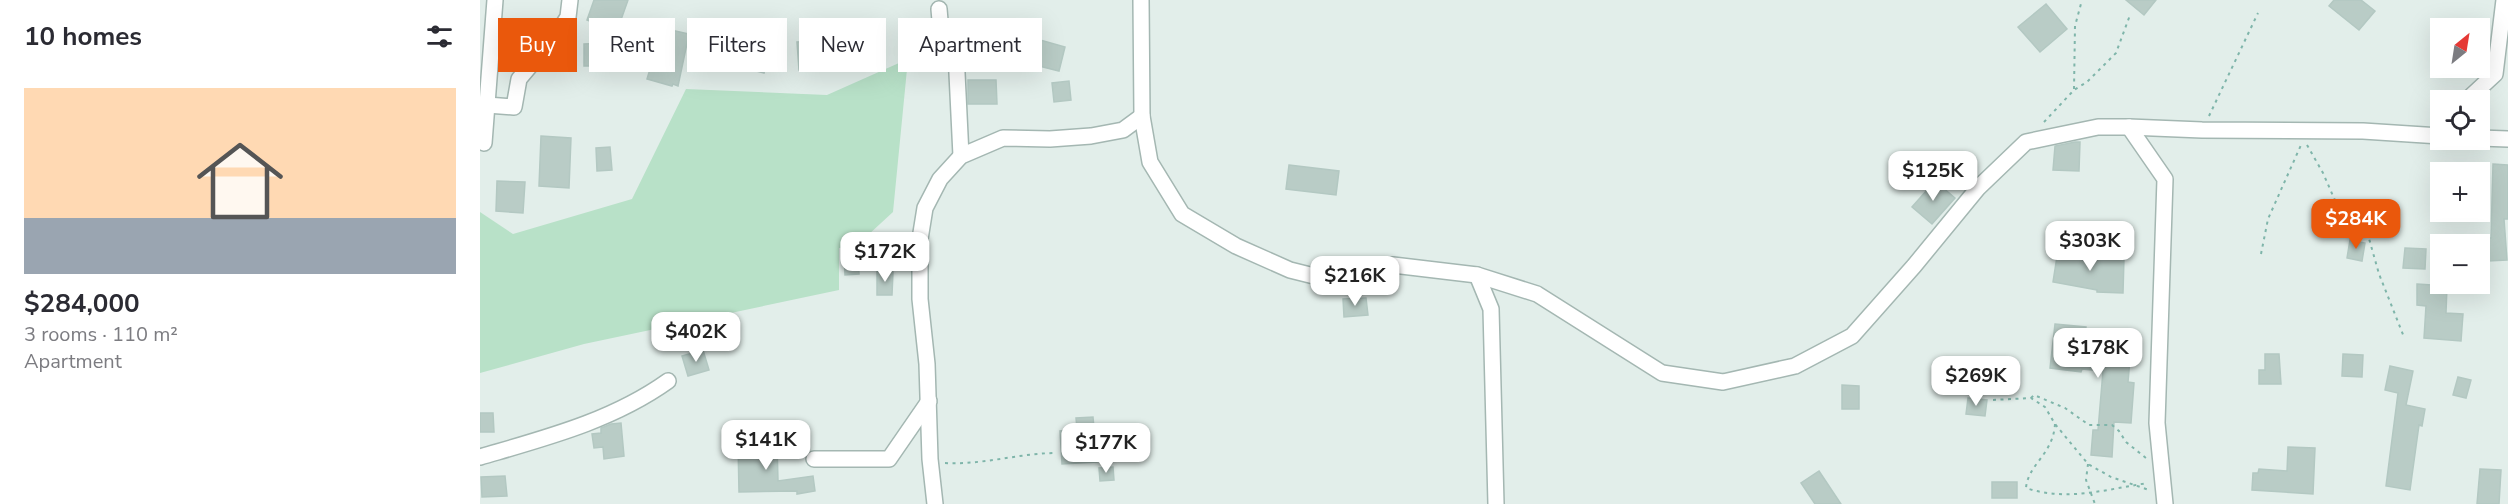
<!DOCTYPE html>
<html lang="en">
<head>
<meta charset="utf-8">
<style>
  body { margin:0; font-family:"Nunito Sans",sans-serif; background:#f2f2f3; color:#2b2b33; height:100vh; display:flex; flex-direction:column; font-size:22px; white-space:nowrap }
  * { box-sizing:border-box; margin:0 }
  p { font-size:20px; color:#7c7c81 }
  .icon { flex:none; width:33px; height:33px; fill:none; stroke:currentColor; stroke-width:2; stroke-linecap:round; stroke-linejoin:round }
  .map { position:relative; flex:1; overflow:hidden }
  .panel { display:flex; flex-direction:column; background:#fff; width:480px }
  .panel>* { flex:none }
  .banner { position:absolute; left:18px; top:18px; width:570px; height:54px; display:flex; gap:12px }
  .needle { width:39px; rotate:30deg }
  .controls { position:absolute; left:1950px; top:18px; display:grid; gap:12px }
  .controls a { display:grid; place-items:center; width:60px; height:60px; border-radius:0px; background:#fff; box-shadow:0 6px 24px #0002; font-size:30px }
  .price { position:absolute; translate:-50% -51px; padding:0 14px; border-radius:12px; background:#fff; color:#222; font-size:20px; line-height:39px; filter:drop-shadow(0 2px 3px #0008) }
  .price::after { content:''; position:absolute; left:50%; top:36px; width:18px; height:14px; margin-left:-9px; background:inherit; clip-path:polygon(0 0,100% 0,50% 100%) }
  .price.on { background:#ea580c; color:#fff }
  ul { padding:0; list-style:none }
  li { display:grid; align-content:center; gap:12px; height:318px; padding:0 24px }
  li+li { border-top:2px solid #e1e1e2 }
  li span { display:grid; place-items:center; height:186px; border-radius:0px; color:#555 }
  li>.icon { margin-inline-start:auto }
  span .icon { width:108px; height:108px; fill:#fffc; stroke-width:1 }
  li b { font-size:26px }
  h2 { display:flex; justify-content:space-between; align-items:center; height:72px; padding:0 24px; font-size:26px }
  .tag { padding:0 21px; border-radius:0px; background:#fff; box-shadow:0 6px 24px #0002; font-size:21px; line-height:54px }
  .tag.on { background:#ea580c; color:#fff }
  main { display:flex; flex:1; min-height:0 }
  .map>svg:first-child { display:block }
  .green { fill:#b8e1c8 }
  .building { fill:#b9ccc6; stroke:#b3c8c2; stroke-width:1.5 }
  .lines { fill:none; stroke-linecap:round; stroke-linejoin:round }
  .minor-casing { stroke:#a4b7b2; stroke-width:18 }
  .path { stroke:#7fb5aa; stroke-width:2; stroke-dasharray:3 4.5; stroke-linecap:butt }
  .minor { stroke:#fff; stroke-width:15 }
</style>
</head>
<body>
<main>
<section class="panel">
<h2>10 homes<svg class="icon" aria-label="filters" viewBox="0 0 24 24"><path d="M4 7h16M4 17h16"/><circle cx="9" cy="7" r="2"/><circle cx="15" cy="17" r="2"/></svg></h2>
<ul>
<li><span style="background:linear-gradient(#ffd9b3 70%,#9aa5b1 0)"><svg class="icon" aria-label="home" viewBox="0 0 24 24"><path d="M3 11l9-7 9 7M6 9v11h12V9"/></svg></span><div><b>$284,000</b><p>3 rooms · 110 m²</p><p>Apartment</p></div></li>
</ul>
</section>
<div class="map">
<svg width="2028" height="504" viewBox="0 0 2028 504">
  <rect width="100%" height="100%" fill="#e2eeea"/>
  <polygon class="green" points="428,59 413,212 375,247 359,248 359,290 104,344 0,373 0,212 33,234 152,199 206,89 347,95"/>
  <g class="building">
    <polygon points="114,0 148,0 137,31 107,20"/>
    <polygon points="1646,0 1676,0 1664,15"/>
    <polygon points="1854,0 1881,0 1895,11 1879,30 1849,6"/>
    <polygon points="1566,4 1587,29 1560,52 1538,27"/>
    <polygon points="191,30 209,34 198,86 193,84 192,86 167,79 174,56 181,58 184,43 188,42"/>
    <polygon points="264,35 291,42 284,73 256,66"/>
    <polygon points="546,36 585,47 579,71 539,61"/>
    <polygon points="449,38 466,42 467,68 448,68"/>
    <polygon points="358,40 359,68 319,70 317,42"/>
    <polygon points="128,43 129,66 104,66 104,44"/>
    <polygon points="488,80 516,80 517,104 488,104"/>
    <polygon points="589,81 591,100 574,102 572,83"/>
    <polygon points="61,136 91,138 89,188 59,186"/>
    <polygon points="1595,142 1600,142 1599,171 1573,170 1575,146"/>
    <polygon points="130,147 132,170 117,171 116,148"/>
    <polygon points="2013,164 2028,165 2028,219 2024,219 2027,260 2008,261 2007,238 2011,238"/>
    <polygon points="809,165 859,171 856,195 806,189"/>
    <polygon points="17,181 45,182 43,213 16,211"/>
    <polygon points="1455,181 1475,198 1452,224 1432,207"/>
    <polygon points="1870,240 1885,243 1882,261 1867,258"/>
    <polygon points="1925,248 1946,249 1945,269 1923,268"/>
    <polygon points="1578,250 1615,256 1644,258 1643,293 1617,292 1617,290 1573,282"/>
    <polygon points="378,253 379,274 365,275 364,254"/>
    <polygon points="397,271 413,272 412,295 397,295"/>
    <polygon points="1937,284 1967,286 1966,313 1983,314 1981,341 1944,338 1946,306 1937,305"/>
    <polygon points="886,298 888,315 864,317 863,299"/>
    <polygon points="1575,324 1606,327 1604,344 1651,348 1648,382 1654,383 1651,423 1634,422 1632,457 1611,455 1613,430 1618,430 1623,371 1602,369 1601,372 1570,368"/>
    <polygon points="223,350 229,370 208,376 202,356"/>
    <polygon points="1785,354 1799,354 1801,384 1779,384 1779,370 1785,370"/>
    <polygon points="1863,354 1883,355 1882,377 1862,376"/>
    <polygon points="1910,366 1933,371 1926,405 1945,409 1942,426 1939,425 1930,490 1906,486 1918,393 1905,390"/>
    <polygon points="1978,377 1991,380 1986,398 1973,395"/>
    <polygon points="1362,385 1379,386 1379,409 1362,409"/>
    <polygon points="1488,398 1507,400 1505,416 1486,414"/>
    <polygon points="0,413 13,413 14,432 0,432"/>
    <polygon points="613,417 617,462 582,464 580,431 597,429 596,418"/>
    <polygon points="141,423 144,456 124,459 123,447 114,448 112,434 121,433 121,428 131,424"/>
    <polygon points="258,443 297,443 298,481 333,476 335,491 317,494 317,491 259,492"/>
    <polygon points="1808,447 1835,448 1833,494 1772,490 1773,473 1778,473 1779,469 1807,471"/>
    <polygon points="633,467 634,480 620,481 619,468"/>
    <polygon points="2000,469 2021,470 2019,504 1997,504"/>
    <polygon points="1339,471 1361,504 1335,504 1321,483"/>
    <polygon points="25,476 27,496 2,497 1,477"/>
    <rect x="1512" y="482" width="25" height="16"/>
  </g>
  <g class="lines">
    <defs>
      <g id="minor">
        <polyline points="661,0 662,116 670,162 702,214 756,246 810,270 834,276 850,268 913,265 997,275 1057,294 1182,373 1243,382 1315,366 1372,336 1434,266 1498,188 1546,142 1618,127 1649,127 1722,130 1883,131 1960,136"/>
        <polyline points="459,9 461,32 522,37"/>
        <polyline points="475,32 481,156"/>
        <polyline points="1987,100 2015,74 2024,0"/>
        <polyline points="7,105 34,107 39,79 77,34 88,17 90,0"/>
        <polyline points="1649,127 1685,179 1677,423 1685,504"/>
        <polyline points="2000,138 2028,139"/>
        <polyline points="4,143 15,0"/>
        <polyline points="997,275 1011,309 1016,504"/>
        <path d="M 0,457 C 65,438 132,421 188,381"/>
        <polyline points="334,459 409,459 449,401"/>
        <polyline points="455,504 450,459 447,364 440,299 440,239 445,208 460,179 481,156 523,138 570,139 611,136 643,130 662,116"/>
      </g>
    </defs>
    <use href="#minor" class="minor-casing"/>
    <g class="path">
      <polyline points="1594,89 1595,26 1602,0"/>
      <polyline points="1729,116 1778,13"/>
      <polyline points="1564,122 1594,90 1607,82 1636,53 1650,15"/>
      <polyline points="1827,145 1843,173 1868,230 1888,235 1899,274 1924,337"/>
      <polyline points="1781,254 1788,219 1821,145"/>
      <polyline points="1551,398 1554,395 1585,408 1609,425 1632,425 1639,431 1646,442 1666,458"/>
      <polyline points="1513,400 1551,398 1565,407 1575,424 1608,464 1631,477 1669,490"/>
      <path d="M 1575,424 C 1573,455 1548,464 1546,488 C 1587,502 1627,489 1668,483"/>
      <path d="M 465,463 C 502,465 536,454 573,453"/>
      <polyline points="1608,464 1606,480 1615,504"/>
    </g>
    <use href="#minor" class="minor"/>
  </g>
</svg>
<div class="controls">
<a><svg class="needle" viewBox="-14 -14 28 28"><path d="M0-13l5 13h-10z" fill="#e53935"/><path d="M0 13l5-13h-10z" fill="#7c7c81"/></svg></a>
<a><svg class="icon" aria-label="locate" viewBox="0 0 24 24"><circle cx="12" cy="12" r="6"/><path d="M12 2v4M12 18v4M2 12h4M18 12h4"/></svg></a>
<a>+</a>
<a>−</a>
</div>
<b class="price" style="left:1453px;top:202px">$125K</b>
<b class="price on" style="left:1876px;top:250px">$284K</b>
<b class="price" style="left:1610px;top:272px">$303K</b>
<b class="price" style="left:405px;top:283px">$172K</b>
<b class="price" style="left:875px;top:307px">$216K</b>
<b class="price" style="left:216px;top:363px">$402K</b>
<b class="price" style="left:1618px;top:379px">$178K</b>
<b class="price" style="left:1496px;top:407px">$269K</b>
<b class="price" style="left:286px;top:471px">$141K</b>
<b class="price" style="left:626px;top:474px">$177K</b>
<div class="banner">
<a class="tag on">Buy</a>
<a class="tag">Rent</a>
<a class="tag">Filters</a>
<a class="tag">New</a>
<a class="tag">Apartment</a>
</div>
</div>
</main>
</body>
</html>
